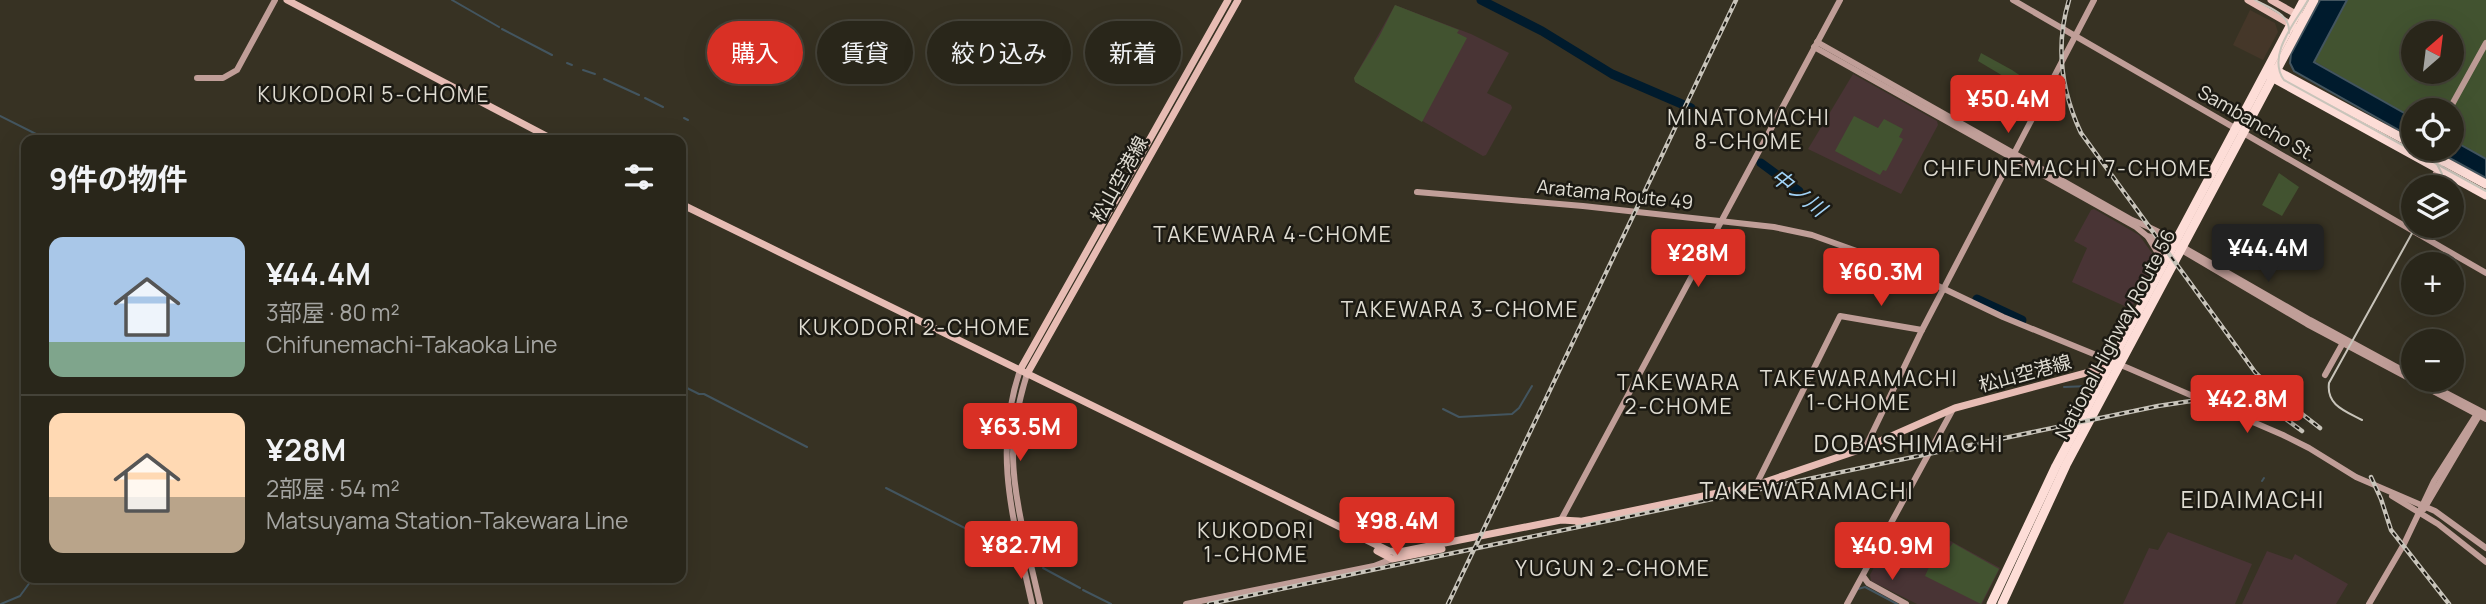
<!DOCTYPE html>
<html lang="ja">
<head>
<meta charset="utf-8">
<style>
  body { margin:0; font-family:Manrope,"Noto Sans JP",sans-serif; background:#353227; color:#f1f3f6; height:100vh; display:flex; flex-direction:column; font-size:26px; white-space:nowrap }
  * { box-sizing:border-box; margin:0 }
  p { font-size:23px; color:#a5a5a2 }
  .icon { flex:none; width:38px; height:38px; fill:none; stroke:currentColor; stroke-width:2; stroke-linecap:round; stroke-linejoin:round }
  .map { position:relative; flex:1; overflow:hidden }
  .details { position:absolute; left:21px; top:135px; width:665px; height:448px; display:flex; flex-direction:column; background:#29261a; border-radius:14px; box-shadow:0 7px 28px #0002,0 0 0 2px #454339 }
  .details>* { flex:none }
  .hud { position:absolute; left:707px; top:21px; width:665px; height:63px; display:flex; gap:14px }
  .needle { width:46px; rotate:28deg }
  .tools { position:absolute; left:2401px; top:21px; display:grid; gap:14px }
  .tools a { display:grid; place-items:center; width:63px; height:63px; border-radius:50%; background:#29261a; box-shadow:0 7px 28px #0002,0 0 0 2px #454339; font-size:35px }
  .price { position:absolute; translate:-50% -60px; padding:0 16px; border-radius:7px; background:#d93025; color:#fff; font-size:23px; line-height:46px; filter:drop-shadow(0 2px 4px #0008) }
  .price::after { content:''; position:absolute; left:50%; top:42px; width:21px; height:16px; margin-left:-10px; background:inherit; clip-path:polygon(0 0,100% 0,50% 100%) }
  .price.selected { background:#222; color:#fff }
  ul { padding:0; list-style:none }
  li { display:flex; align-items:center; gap:21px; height:175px; padding:0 28px }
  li+li { border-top:2px solid #454339 }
  li span { display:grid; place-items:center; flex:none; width:196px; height:140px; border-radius:14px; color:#555 }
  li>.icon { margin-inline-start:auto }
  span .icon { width:84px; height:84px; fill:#fffc; stroke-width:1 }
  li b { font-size:30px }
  h2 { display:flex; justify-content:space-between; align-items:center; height:84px; padding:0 28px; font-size:30px }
  .pill { padding:0 24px; border-radius:32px; background:#29261a; box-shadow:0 7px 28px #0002,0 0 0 2px #454339; font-size:24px; line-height:63px }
  .pill.selected { background:#d93025; color:#fff }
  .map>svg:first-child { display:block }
  .commercial { fill:#453729 }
  .education { fill:#493435 }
  .green { fill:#425330; fill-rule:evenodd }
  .water { fill:#001b2d; stroke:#43555f; stroke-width:2 }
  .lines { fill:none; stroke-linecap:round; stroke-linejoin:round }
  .stream { stroke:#43555f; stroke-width:2 }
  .river { stroke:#001b2d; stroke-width:9 }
  .secondary { stroke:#c09e98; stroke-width:6 }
  .primary { stroke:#e7bcb4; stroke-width:7 }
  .highway { stroke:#fdddd7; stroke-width:9 }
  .tram { stroke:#c8c4ba; stroke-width:2 }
  .rail-casing { stroke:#c8c4ba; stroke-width:4.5 }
  .rail { stroke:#1c1a13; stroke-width:2; stroke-dasharray:5; stroke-linecap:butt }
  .labels { text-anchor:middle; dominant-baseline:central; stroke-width:5; stroke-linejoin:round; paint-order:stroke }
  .street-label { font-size:19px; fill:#e0ddd3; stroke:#1c1a13 }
  .neighbourhood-label { font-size:21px; letter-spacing:2px; fill:#e0ddd3; stroke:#1c1a13 }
  .water-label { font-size:21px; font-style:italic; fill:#a1d3f7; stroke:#1c1a13 }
  .quarter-label { font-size:23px; letter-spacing:2px; fill:#e0ddd3; stroke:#1c1a13 }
</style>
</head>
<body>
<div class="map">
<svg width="2486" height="604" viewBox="0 0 2486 604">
  <rect width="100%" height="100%" fill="#373223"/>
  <polygon class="commercial" points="2250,10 2275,23 2278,32 2263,60 2233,45"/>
  <g class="education">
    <polygon points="1395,5 1471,34 1509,53 1487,93 1511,105 1512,108 1486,155 1483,156 1355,82 1354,78"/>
    <polygon points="1853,74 1937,121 1938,125 1901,194 1808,149"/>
    <polygon points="2094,209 2139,235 2157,260 2131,309 2072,282 2087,248 2074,241 2091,210"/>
    <polygon points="1916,522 2000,568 1982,604 1917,604 1871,581 1870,575 1890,535 1904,542"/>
    <polygon points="2168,532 2252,564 2235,604 2123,604 2149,548 2158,550"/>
    <polygon points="2267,551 2292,560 2295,554 2348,584 2336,604 2242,604"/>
  </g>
  <g class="green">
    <path d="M 2347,0 L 2486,0 L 2486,159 L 2452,140 L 2452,110 L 2413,110 L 2413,118 L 2314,61 ZM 2413,33 L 2452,33 L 2452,72 L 2413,72 Z"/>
    <polygon points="1395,5 1459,30 1457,33 1467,38 1422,122 1355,82 1354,78 1380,35"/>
    <polygon points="1981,53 2012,70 2040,89 2038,97 1978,61"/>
    <polygon points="1854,116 1878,128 1884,119 1903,129 1899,137 1903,139 1886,171 1883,170 1880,175 1835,151"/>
    <polygon points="2279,173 2299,187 2282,216 2262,205"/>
    <polygon points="1942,543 1950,547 1953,543 1999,569 1981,604 1925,576 1931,563 1937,565 1941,558 1936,554"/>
  </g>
  <g class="water">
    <polygon points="2320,0 2347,0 2314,62 2413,118 2413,138 2294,71 2290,63 2291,54"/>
    <polygon points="2452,140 2486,159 2486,178 2433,149 2452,149"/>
  </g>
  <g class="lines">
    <g class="stream">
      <polyline points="452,0 499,27"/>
      <polyline points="502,29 552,55"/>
      <polyline points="567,63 572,65"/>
      <polyline points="583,70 595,74"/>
      <polyline points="604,79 639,95"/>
      <polyline points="645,98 663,107"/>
      <polyline points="0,116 48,140"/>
      <polyline points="684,118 688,120"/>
      <polyline points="681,385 699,394 704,394 807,447"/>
      <polyline points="2064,387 2089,386"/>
      <polyline points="1443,409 1459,417 1512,414 1519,408 1532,386"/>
      <polyline points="2262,481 2264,478"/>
      <polyline points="886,488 1010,551"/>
      <polyline points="1043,568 1080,588"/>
      <polyline points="1858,589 1865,587 1897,604"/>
      <polyline points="1083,590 1111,604"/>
      <polyline points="1,604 20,596 33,578"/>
    </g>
    <g class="river">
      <polyline points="1481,0 1542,31 1612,74 1691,108"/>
      <polyline points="1761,163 1799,191"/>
      <polyline points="1977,299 2022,320"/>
    </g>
    <g class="secondary">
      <polyline points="2013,0 2486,273"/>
      <path d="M 1817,42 L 2132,220 C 2153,228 2170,236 2188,250 L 2310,320 L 2413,376"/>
      <polyline points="1814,47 2136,227 2147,236 2168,242 2307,324 2486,419"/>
      <polyline points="197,78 223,78 237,70 275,0"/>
      <polyline points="2449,110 2486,43"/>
      <polyline points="2429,187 2440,165"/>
      <polyline points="1417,192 1583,206 1774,227 1812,235 1890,263 2003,317 2128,368 2283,435 2309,448 2356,477 2435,511 2486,548"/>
      <polyline points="2148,237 2164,263"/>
      <path d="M 1020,370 C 992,454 1014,521 1032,604"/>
      <path d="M 1027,374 C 1019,400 1013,426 1013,454 C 1013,500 1030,558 1040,604"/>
      <polyline points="2325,375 2344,341"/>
      <polyline points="2421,380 2486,414"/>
      <polyline points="1865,448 1922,330 2094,0"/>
      <polyline points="1756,485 1840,316 1922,330"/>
      <polyline points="2392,496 2438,524 2486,562"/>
      <polyline points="2424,509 2480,414"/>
      <polyline points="1561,520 1840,0"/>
      <polyline points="1863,576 1868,583 1906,604"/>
      <polyline points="1186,604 1374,566 1392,559"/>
      <polyline points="1847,604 1953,409"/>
      <polyline points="2369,604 2404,544 2434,481 2478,412"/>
    </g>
    <g class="primary">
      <polyline points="287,0 554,140"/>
      <polyline points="2248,0 2295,27"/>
      <polyline points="2271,0 2301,17"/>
      <polyline points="681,204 1389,551 1399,552 1561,520 1579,521"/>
      <polyline points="1020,370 1228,0"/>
      <polyline points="1027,374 1238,0"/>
      <polyline points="1578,522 1756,485 1862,449 1955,408 2112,366"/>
      <polyline points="1377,551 1392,559 1442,549"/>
    </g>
    <g class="highway">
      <polyline points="2273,69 2413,144"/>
      <polyline points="2270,76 2486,195"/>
      <polyline points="2421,149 2486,184"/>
      <polyline points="1991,604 2056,466 2304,0"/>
      <polyline points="2002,604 2066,465 2314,0"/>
    </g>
    <g class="tram">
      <path d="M 2255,0 C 2269,8 2291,14 2289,33"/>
      <path d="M 2308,0 C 2296,22 2266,55 2284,80 L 2486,191"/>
      <polyline points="2436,162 2442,174 2438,187"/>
      <path d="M 2362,420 C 2345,411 2326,405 2329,383 L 2416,226"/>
    </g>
    <defs>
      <g id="rail">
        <path d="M 2069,0 C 2055,46 2061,90 2081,133 L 2255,372 L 2284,400 L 2320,428"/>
        <polyline points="2252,401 2275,411 2302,431"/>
        <polyline points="2371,477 2381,499 2391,530 2449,604"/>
        <polyline points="1209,604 2158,406 2211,398"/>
        <polyline points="1448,604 1736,0"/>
      </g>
    </defs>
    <use href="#rail" class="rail-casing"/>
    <use href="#rail" class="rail"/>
  </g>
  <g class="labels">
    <g class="street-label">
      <text transform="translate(2257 123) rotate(30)">Sambancho St.</text>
      <text transform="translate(1119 179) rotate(-61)">松山空港線</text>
      <text transform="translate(1615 194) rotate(6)">Aratama Route 49</text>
      <text transform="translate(2115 334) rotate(-62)">National Highway Route 56</text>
      <text transform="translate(2025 373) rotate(-15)">松山空港線</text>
    </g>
    <g class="neighbourhood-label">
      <text x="374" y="94">KUKODORI 5-CHOME</text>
      <text x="1749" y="117">MINATOMACHI<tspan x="1749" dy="24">8-CHOME</tspan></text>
      <text x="2068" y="168">CHIFUNEMACHI 7-CHOME</text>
      <text x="1273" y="234">TAKEWARA 4-CHOME</text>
      <text x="1460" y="309">TAKEWARA 3-CHOME</text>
      <text x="915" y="327">KUKODORI 2-CHOME</text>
      <text x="1859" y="378">TAKEWARAMACHI<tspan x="1859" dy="24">1-CHOME</tspan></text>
      <text x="1679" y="382">TAKEWARA<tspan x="1679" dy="24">2-CHOME</tspan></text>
      <text x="1256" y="530">KUKODORI<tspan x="1256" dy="24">1-CHOME</tspan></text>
      <text x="1613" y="568">YUGUN 2-CHOME</text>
    </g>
    <g class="water-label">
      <text transform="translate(1799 192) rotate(38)">中ノ川</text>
    </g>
    <g class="quarter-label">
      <text x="1909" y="443">DOBASHIMACHI</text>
      <text x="1807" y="490">TAKEWARAMACHI</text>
      <text x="2253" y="499">EIDAIMACHI</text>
    </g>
  </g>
</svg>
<div class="tools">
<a><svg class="needle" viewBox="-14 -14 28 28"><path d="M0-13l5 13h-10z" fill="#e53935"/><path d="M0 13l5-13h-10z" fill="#a5a5a2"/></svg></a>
<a><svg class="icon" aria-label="locate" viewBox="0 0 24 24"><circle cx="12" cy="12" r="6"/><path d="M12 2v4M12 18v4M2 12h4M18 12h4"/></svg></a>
<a><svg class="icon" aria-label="layers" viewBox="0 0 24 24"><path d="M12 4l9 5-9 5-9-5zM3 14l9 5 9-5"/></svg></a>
<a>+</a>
<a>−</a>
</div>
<b class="price" style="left:2008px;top:135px">¥50.4M</b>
<b class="price selected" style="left:2268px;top:284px">¥44.4M</b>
<b class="price" style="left:1698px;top:289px">¥28M</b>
<b class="price" style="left:1881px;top:308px">¥60.3M</b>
<b class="price" style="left:2247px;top:435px">¥42.8M</b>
<b class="price" style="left:1020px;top:463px">¥63.5M</b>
<b class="price" style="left:1397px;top:557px">¥98.4M</b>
<b class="price" style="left:1021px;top:581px">¥82.7M</b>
<b class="price" style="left:1892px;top:582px">¥40.9M</b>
<div class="hud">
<a class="pill selected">購入</a>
<a class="pill">賃貸</a>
<a class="pill">絞り込み</a>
<a class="pill">新着</a>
</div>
<section class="details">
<h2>9件の物件<svg class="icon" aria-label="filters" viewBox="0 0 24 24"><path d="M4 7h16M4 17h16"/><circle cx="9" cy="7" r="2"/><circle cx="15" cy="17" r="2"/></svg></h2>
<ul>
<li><span style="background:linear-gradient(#a9c7e8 75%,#7fa58c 0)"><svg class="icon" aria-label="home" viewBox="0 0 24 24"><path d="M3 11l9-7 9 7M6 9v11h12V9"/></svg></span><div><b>¥44.4M</b><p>3部屋 · 80 m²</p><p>Chifunemachi-Takaoka Line</p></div></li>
<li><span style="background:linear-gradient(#ffd9b3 60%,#b9a48a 0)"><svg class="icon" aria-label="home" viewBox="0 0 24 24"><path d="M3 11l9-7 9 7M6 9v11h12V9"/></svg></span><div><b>¥28M</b><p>2部屋 · 54 m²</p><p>Matsuyama Station-Takewara Line</p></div></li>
</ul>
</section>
</div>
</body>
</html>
